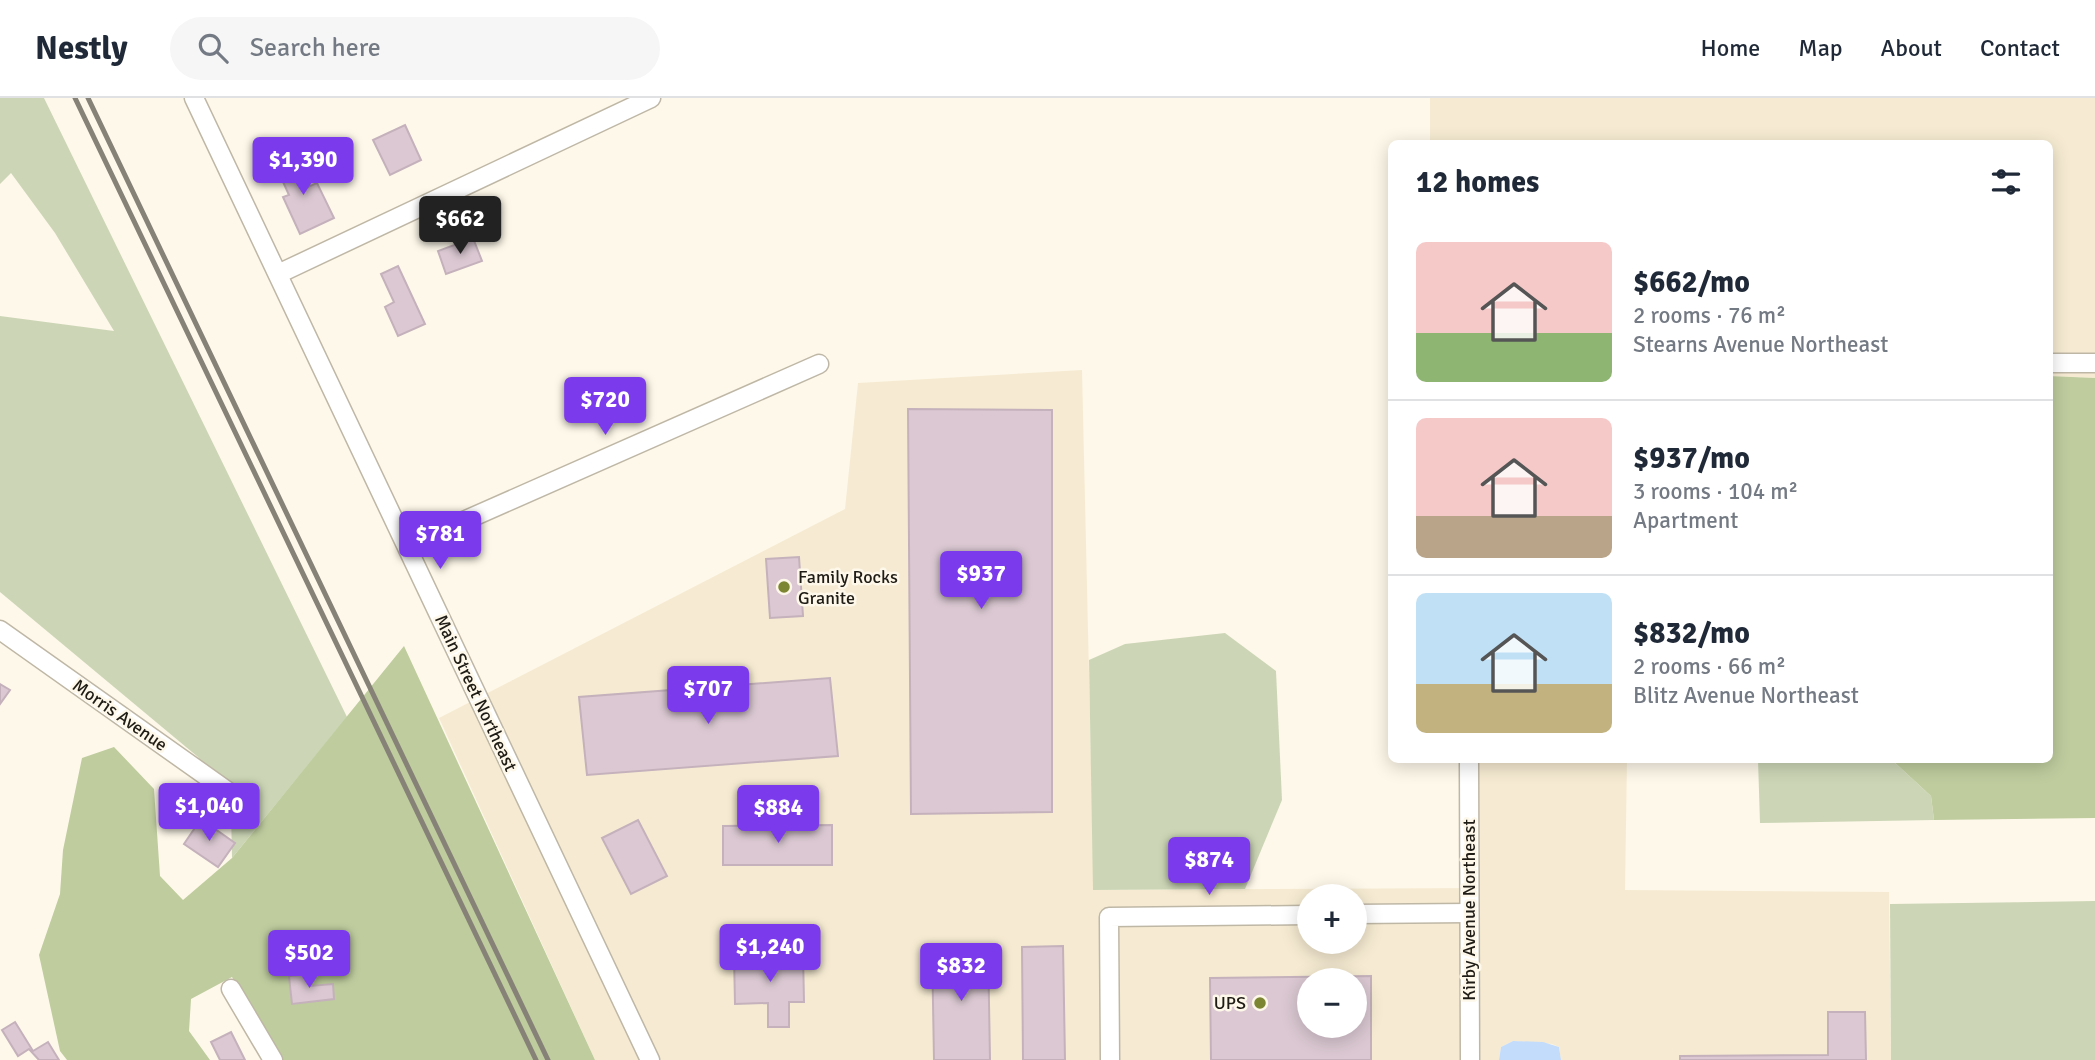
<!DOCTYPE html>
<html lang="en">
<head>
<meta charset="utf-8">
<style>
  body { margin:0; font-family:Signika,sans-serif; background:#f6f6f7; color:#1f2937; height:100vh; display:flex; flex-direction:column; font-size:26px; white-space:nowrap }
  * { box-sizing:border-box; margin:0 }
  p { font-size:23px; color:#747a83 }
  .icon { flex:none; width:38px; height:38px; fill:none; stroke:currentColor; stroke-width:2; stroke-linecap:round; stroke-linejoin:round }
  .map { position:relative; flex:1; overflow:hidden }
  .panel { position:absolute; left:1388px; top:42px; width:665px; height:623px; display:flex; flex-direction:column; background:#fff; border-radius:10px; box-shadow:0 4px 18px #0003 }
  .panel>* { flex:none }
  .controls { position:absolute; left:1297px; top:786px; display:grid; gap:14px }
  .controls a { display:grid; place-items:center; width:70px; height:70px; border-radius:50%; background:#fff; box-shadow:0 4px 18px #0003; font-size:35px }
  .price { position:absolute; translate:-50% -60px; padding:0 16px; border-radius:7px; background:#7c3aed; color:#fff; font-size:23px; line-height:46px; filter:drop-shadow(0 2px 4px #0008) }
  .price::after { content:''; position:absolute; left:50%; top:42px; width:21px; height:16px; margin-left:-10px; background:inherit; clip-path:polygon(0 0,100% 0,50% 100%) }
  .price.on { background:#222; color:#fff }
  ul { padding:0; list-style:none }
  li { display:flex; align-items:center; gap:21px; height:175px; padding:0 28px }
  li+li { border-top:2px solid #e0e1e3 }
  li span { display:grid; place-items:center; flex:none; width:196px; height:140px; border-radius:10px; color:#555 }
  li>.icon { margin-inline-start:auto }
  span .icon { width:84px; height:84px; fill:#fffc; stroke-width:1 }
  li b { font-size:30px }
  h2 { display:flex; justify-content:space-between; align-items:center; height:84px; padding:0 28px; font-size:30px }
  header { display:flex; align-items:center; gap:42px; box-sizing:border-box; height:98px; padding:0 35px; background:#fff; border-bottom:2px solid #e0e1e3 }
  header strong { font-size:33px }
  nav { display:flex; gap:38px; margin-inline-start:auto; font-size:24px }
  .search { width:490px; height:63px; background:#f6f6f7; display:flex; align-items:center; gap:18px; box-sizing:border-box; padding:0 24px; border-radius:38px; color:#747a83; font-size:26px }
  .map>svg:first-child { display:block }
  .built { fill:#f6ebd2; fill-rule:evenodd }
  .green { fill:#ccd6b6 }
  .forest { fill:#becc9e }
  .water { fill:#c3dcfb }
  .building { fill:#dbc8d2; stroke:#c4b1bb; stroke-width:2; fill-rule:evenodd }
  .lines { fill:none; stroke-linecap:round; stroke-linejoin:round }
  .minor-casing { stroke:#bfb7a6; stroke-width:21 }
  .minor { stroke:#fff; stroke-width:18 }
  .rail { stroke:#878278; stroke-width:5 }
  .poi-dot { fill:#7c8531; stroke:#fef8ea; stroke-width:2.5 }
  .labels { text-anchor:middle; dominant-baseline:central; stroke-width:5; stroke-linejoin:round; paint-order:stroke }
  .poi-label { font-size:18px; fill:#1f1c16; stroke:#fef8ea; text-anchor:start }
  .street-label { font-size:18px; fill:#1f1c16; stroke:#fef8ea }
</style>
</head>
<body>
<header>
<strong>Nestly</strong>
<div class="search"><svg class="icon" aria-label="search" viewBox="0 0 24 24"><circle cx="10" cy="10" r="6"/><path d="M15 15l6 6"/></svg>Search here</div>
<nav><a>Home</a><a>Map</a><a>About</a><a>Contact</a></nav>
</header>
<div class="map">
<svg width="2095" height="962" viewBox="0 0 2095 962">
  <rect width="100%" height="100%" fill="#fef8ea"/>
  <g class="built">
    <polygon points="1430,0 2095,0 2095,280 2049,278 2049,46 1430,45"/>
    <path d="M 1082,272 L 1094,792 L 1480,790 L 1473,662 L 1627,662 L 1625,792 L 1889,794 L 1891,962 L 1561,962 L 1559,949 L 1552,946 L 1513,943 L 1501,949 L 1499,962 L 595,962 L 439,620 L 845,411 L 858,285 ZM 1309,798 L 1354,798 L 1354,844 L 1309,844 ZM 1309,882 L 1354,882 L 1354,928 L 1309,928 Z"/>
  </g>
  <g class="green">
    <polygon points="0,0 44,0 347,619 232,760 231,713 198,659 0,494 0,218 114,233 55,135 11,75 0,86"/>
    <polygon points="1225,535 1276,573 1282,702 1245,791 1093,792 1089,562 1125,546"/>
    <polygon points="1758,662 1892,662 1931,698 1934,722 1760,725"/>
    <polygon points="2095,803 2095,962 1891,962 1890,806"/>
  </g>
  <g class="forest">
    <polygon points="2049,278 2095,280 2095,720 1934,722 1931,698 1892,662 2049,662"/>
    <polygon points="404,548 595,962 277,962 232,879 191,901 189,933 210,962 67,962 60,953 39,857 60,796 63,752 82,660 114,649 154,691 160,778 183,802 232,760"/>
  </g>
  <polygon class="water" points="1513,943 1543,944 1559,949 1561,962 1499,962 1501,949"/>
  <g class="building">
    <polygon points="405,27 421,62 390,77 373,42"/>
    <polygon points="292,56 308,89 317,85 334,120 300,136 283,99 289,97 274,64"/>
    <polygon points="473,140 482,163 446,176 438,153"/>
    <polygon points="398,168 425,226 398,238 385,209 394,204 381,176"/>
    <polygon points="908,311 1052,312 1052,714 911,716"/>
    <polygon points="799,459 803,518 770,520 766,461"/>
    <polygon points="830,580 838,658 587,677 579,599"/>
    <polygon points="0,586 10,592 0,606"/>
    <polygon points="201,721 235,745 218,769 184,746"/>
    <polygon points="638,722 667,778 631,796 602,740"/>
    <polygon points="832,727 832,767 723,767 723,728"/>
    <polygon points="988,847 990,962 934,962 932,848"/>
    <polygon points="1063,848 1065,962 1023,962 1022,849"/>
    <polygon points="803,856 804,904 789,904 789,929 768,929 768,905 735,906 734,857"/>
    <polygon points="309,876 310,888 333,886 334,901 292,906 289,878"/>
    <path d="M 1371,878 L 1371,962 L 1211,962 L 1210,880 ZM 1309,882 L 1354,882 L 1354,928 L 1309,928 Z"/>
    <polygon points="1828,914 1865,914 1866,962 1680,962 1680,958 1828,957"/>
    <polygon points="15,924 33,953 48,944 59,962 39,962 29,951 18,958 2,932"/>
    <polygon points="231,934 245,962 220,962 211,944"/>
  </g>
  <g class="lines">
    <defs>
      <g id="minor">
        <polyline points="194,0 650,962"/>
        <polyline points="278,176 651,0"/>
        <polyline points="2049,265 2095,265"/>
        <polyline points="407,448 819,266"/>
        <polyline points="0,532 240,702"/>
        <polyline points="1469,662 1470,962"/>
        <polyline points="1354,816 1469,815"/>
        <polyline points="231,891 273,962"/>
        <polyline points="1110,962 1109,819 1309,817"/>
      </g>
    </defs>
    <use href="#minor" class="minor-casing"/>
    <use href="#minor" class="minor"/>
    <g class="rail">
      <polyline points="75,0 536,962"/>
      <polyline points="88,0 548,962"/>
    </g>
  </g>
  <g class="poi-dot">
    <circle cx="784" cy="489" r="7"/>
    <circle cx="1260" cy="905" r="7"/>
  </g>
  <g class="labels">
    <g class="poi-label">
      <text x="798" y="479">Family Rocks<tspan x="798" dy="21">Granite</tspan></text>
      <text x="1246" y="905" text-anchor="end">UPS</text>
    </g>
    <g class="street-label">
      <text transform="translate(476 595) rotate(65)">Main Street Northeast</text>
      <text transform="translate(120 617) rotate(35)">Morris Avenue</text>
      <text transform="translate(1469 812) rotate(-90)">Kirby Avenue Northeast</text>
    </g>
  </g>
</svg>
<div class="controls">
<a>+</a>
<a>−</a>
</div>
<b class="price" style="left:303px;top:99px">$1,390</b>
<b class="price on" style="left:460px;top:158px">$662</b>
<b class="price" style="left:605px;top:339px">$720</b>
<b class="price" style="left:440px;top:473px">$781</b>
<b class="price" style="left:981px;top:513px">$937</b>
<b class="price" style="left:708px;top:628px">$707</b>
<b class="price" style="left:209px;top:745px">$1,040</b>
<b class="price" style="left:778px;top:747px">$884</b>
<b class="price" style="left:1209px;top:799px">$874</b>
<b class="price" style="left:770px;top:886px">$1,240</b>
<b class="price" style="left:309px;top:892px">$502</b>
<b class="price" style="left:961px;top:905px">$832</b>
<section class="panel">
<h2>12 homes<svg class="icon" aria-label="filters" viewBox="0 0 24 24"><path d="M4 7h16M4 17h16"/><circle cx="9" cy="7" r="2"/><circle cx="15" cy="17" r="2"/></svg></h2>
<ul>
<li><span style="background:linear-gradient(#f6c9c9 65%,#8fb573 0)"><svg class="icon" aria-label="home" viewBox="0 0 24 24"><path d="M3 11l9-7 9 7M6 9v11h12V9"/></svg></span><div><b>$662/mo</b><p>2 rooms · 76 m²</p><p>Stearns Avenue Northeast</p></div></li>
<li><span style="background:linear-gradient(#f6c9c9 70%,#b9a48a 0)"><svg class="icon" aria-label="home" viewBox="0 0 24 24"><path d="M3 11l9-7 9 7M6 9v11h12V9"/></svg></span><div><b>$937/mo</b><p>3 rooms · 104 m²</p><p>Apartment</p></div></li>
<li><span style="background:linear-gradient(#bfe0f5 65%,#c2b280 0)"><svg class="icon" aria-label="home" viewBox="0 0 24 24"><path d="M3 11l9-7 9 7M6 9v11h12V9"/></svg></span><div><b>$832/mo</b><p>2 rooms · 66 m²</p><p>Blitz Avenue Northeast</p></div></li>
</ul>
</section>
</div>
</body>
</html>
